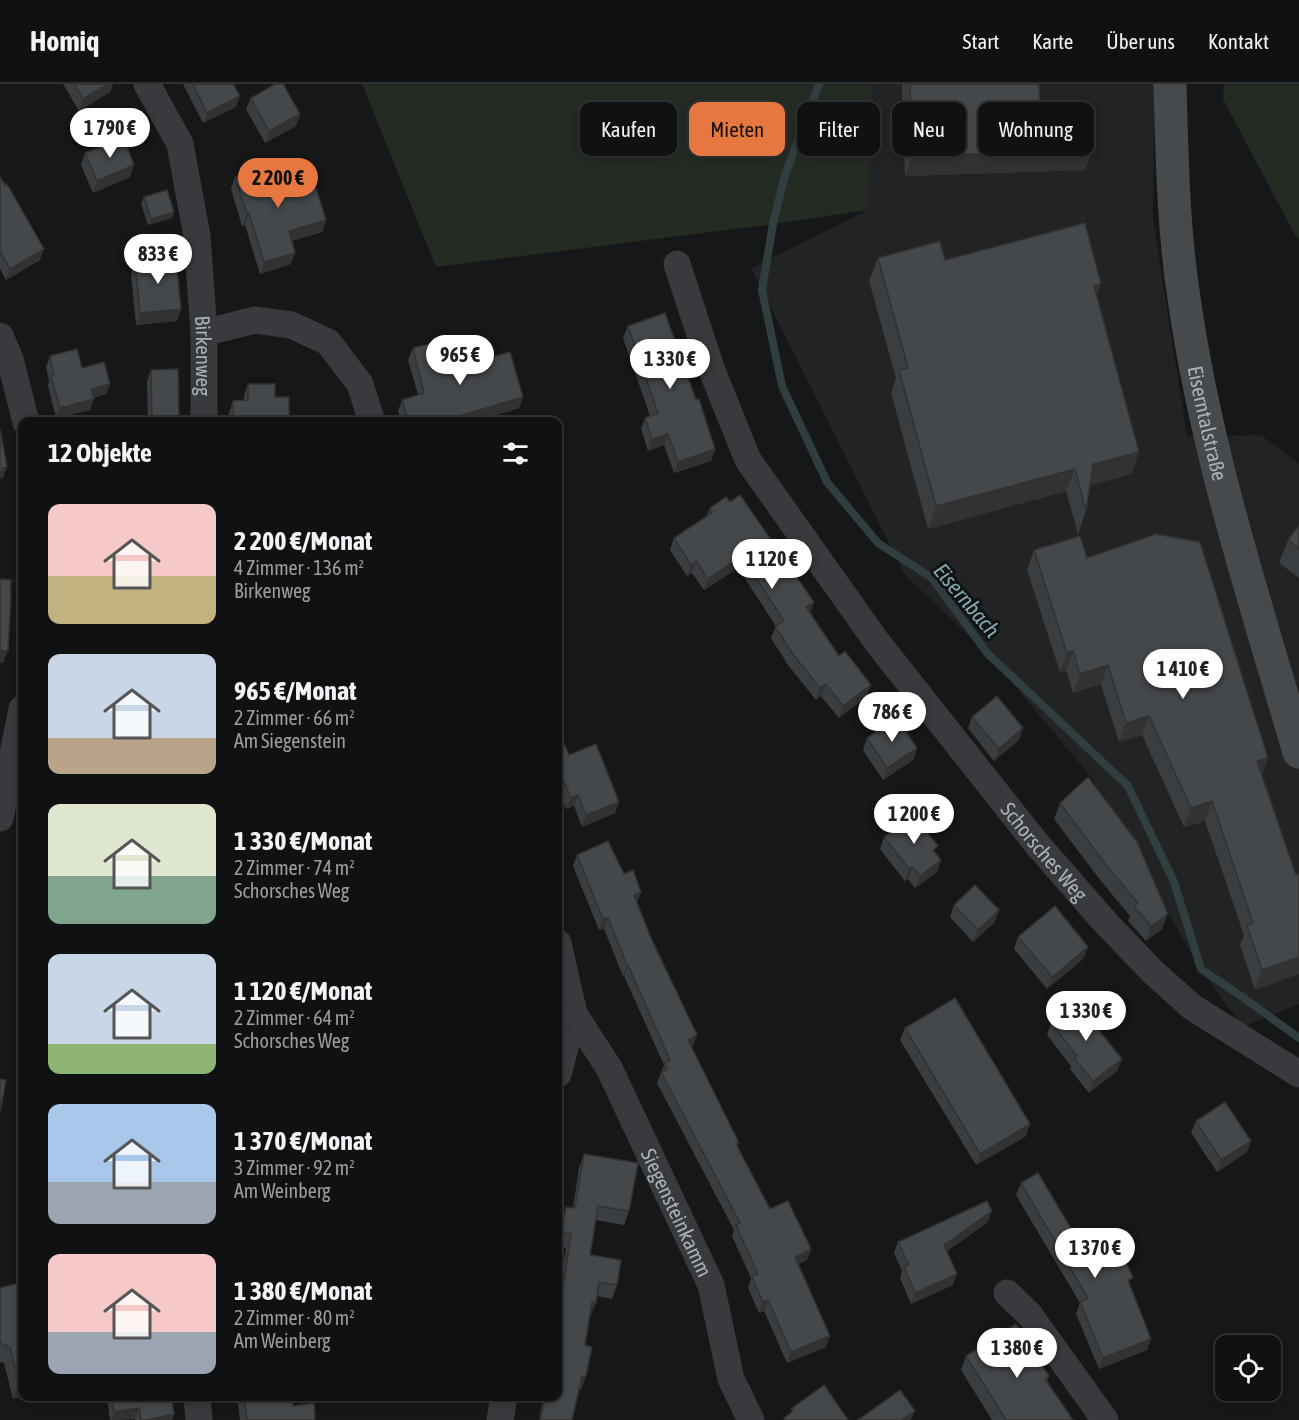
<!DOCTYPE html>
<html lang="de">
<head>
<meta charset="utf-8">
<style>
  body { margin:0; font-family:"Asap Condensed",sans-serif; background:#191a1b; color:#f1f3f6; height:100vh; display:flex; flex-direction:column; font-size:22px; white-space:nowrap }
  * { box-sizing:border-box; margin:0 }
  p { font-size:20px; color:#9c9d9f }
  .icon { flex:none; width:33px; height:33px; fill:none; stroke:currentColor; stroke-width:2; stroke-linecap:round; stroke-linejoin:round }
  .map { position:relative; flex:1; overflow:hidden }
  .details { position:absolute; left:18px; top:333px; width:544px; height:984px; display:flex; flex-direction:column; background:#101112; border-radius:12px; box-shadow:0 3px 9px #0003,0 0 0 2px #303132 }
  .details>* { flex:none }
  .top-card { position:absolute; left:580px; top:18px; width:570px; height:54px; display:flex; gap:12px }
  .fabs { position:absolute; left:1215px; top:1251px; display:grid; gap:12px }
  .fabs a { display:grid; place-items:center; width:66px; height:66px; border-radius:12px; background:#101112; box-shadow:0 3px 9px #0003,0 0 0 2px #303132; font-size:30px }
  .price { position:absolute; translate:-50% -51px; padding:0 14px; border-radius:21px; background:#fff; color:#222; font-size:20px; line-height:39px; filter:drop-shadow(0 2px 3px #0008) }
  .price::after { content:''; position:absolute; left:50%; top:36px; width:18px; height:14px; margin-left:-9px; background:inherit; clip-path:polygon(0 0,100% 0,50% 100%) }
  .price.on { background:#e77740; color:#111 }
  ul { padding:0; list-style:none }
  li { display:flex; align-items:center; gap:18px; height:150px; padding:0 30px }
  li span { display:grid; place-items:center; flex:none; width:168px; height:120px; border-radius:12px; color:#555 }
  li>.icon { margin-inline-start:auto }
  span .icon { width:72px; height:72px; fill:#fffc; stroke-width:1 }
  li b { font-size:26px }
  h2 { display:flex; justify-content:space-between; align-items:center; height:72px; padding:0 30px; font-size:26px }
  .chip { padding:0 21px; border-radius:12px; background:#101112; box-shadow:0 3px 9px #0003,0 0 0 2px #303132; font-size:21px; line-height:54px }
  .chip.on { background:#e77740; color:#111 }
  header { display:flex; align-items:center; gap:36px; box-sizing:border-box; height:84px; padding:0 30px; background:#101112; border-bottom:2px solid #303132 }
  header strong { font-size:28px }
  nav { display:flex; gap:33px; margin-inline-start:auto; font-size:21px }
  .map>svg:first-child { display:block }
  .built { fill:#222325 }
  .green { fill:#242b23 }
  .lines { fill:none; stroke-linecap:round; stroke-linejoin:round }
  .stream { stroke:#303e40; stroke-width:8 }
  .minor { stroke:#383a3d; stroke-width:27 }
  .secondary { stroke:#464a4d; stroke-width:33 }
  .wall { fill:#3b3e40 }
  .shaded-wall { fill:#303234 }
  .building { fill:#45484b; stroke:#303234; stroke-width:1.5 }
  .labels { text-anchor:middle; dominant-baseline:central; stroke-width:6; stroke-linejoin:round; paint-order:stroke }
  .street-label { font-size:21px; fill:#a9b2b7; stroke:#111213 }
  .water-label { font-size:22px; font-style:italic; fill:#82aab0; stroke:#111213 }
</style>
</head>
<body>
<header>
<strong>Homiq</strong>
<nav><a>Start</a><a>Karte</a><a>Über uns</a><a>Kontakt</a></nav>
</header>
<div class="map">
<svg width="1299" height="1336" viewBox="0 0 1299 1336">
  <rect width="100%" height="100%" fill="#161718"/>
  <polygon class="built" points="873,0 1155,0 1153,135 1187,353 1261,351 1299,380 1299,920 1243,943 1200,885 1091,693 987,569 905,491 751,184 868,126"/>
  <g class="green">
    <polygon points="362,0 873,0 868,126 773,140 436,183"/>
    <polygon points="1224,0 1299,0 1299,155 1294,149 1223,15"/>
  </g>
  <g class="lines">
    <polyline class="stream" points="819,0 784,94 773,140 762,206 782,302 827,398 878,459 932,494 987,569 1128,702 1174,798 1201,885 1241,912 1299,954"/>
    <g class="minor">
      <path id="s1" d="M 147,0 L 180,60 L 197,152 L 204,249 L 204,338"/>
      <path id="s2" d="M 677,180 L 711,284 L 748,376 L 877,558 L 1036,759 L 1105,838 L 1153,888 L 1192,923 L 1299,990"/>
      <polyline points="204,249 254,236 291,241 328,258 360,300 372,338"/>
      <polyline points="0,252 10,275 26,338"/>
      <polyline points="0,734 22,625"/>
      <polyline points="558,859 574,930 558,990"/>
      <path id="s3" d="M 574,930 L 609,984 L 711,1201 L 731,1295 L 751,1336"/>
      <polyline points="1007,1209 1029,1230 1105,1336"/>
      <polyline points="197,1312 199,1336"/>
      <polyline points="500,1336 504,1312"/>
    </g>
    <path class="secondary" id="s4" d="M 1170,0 C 1172,71 1173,143 1184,214 C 1206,369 1255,518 1299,668"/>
  </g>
  <g class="wall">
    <polygon points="63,0 113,0 110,8 79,27"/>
    <polygon points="183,0 233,0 236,23 203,39"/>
    <polygon points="902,0 1039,0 1040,26 1092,66 1085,86 905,92"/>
    <polygon points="251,14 300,30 296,42 265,59 246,25"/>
    <polygon points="85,69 130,93 93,109 81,81"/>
    <polygon points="0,93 40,176 6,196 0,185"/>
    <polygon points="235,93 288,102 326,136 322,148 292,157 291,180 260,190 245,141 242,142 231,105"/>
    <polygon points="144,113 174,128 172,134 148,141 141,119"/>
    <polygon points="878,174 1097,212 1139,368 1131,390 1090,401 1086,427 1078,450 1066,407 928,445 891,309 896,294 869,197"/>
    <polygon points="135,178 181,225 177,237 136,241 131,190"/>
    <polygon points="628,242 696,316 715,365 711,377 674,389 664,361 648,367 641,345 645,334 650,332 623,254"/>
    <polygon points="413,264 445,287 519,324 474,338 402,338 398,327 402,316 418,311 408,276"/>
    <polygon points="50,272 82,284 110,300 106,310 93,314 90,326 56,334 48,302 49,297 46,283"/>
    <polygon points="151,286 179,338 148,338 147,297"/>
    <polygon points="248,300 275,313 289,338 229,338 229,329 233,317 244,317 244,312"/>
    <polygon points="730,418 814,518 810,529 839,572 871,601 866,613 839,634 821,612 816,616 788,581 771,554 776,542 738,484 704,506 692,489 687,492 670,466 674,454 706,433 710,424"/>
    <polygon points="1299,441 1299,494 1279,479 1288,456"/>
    <polygon points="1034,466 1087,474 1268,674 1262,690 1296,791 1299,790 1255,906 1240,861 1244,851 1205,737 1184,743 1142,651 1119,658 1101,600 1073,609 1066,586 1060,588 1027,486"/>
    <polygon points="972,633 1023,644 1019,656 994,677 968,644"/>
    <polygon points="558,645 569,671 615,729 582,743 574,722 566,725 558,703"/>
    <polygon points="867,654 917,664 913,676 883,696 863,666"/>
    <polygon points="1060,719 1162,845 1146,857 1128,837 1130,832 1101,797 1054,735"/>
    <polygon points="884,753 936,769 937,788 915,804 908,795 905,797 880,765"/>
    <polygon points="577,771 637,819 693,962 691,963 739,1059 737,1062 770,1125 807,1176 798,1180 826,1263 787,1279 764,1227 759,1229 748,1204 751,1194 732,1152 734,1146 657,999 664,981 624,892 623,892 604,845 599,846 573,782"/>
    <polygon points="954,821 995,838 973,858 950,833"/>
    <polygon points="1018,853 1084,874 1047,905 1014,865"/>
    <polygon points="1051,939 1122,975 1117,987 1089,1009 1070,985 1071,982 1047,951"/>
    <polygon points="905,944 1026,1052 976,1081 900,956"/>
    <polygon points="1196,1037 1251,1057 1247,1068 1217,1088 1191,1049"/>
    <polygon points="584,1070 629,1127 624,1141 595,1136 590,1171 617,1201 612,1215 597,1212 590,1233 589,1233 585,1261 581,1306 579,1306 572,1336 539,1336 543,1316 539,1315 539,1312 558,1312 558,1219 566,1164 558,1162 558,1156 561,1137 566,1123 573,1124 579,1084"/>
    <polygon points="1021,1099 1088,1173 1130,1202 1147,1266 1099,1285 1076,1230 1080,1219 1016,1111"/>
    <polygon points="988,1138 947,1167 953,1201 911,1220 900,1194 902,1187 894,1169 898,1158"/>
    <polygon points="0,1204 22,1210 22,1312 13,1315 4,1279 0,1278"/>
    <polygon points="966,1272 1049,1292 1047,1298 1073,1336 992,1336 961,1286"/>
    <polygon points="107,1312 171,1312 174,1330 172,1336 135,1336 135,1335 110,1336"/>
    <polygon points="237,1312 292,1312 293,1322 315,1336 240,1336"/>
  </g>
  <g class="shaded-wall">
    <polygon points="108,0 113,0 110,8 79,27 83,15"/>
    <polygon points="240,12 236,23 203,39 207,29"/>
    <polygon points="300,30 296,42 265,59 269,47"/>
    <polygon points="1092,66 1085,86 905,92 912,72"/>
    <polygon points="134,81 130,93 93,109 97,97"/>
    <polygon points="174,128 172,134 148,141 151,135"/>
    <polygon points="249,129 245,141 242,142 247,130"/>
    <polygon points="326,136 322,148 285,159 289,147"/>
    <polygon points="44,165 40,176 6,196 10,185"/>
    <polygon points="295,169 291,180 260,190 264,178"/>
    <polygon points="1101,200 1093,223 1094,202"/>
    <polygon points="181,225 177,237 136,241 140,229"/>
    <polygon points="110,300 106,310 87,315 91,305"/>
    <polygon points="523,313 519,324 474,338 448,338 449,335"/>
    <polygon points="94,315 90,326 56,334 60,324"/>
    <polygon points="668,350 664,361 648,367 652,355"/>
    <polygon points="715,365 711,377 674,389 678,378"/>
    <polygon points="1139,368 1131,390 1085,403 1093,380"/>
    <polygon points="7,383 3,394 0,395 0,388 2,384"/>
    <polygon points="1075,385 1066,407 928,445 936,422"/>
    <polygon points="742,472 738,484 704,506 708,495"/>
    <polygon points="696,477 692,489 687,492 691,481"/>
    <polygon points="814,518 810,529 806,523"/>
    <polygon points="0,567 8,567 3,579 0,579"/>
    <polygon points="1073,567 1066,586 1060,588 1067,569"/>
    <polygon points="1108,581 1101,600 1073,609 1080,590"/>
    <polygon points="826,600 821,612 816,616 820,604"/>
    <polygon points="871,601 866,613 839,634 843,622"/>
    <polygon points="1149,632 1142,651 1119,658 1126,639"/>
    <polygon points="1023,644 1019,656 994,677 999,665"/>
    <polygon points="917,664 913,676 883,696 887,684"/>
    <polygon points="1268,674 1261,693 1257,677"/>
    <polygon points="578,711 574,722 566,725 571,714"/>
    <polygon points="1212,717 1205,737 1184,743 1191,724"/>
    <polygon points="619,718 615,729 582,743 586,731"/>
    <polygon points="941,776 937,788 915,804 920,792"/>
    <polygon points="912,783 908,795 905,797 909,785"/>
    <polygon points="641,808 637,819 634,811"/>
    <polygon points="999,826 995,838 973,858 978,846"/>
    <polygon points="1168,830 1162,845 1146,857 1151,842"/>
    <polygon points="608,834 604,845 599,846 603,835"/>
    <polygon points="1088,863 1084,874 1047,905 1052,893"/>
    <polygon points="1299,873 1299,890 1255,906 1262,886"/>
    <polygon points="627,881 628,881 624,892 623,892"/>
    <polygon points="697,951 693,962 684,967 688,956"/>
    <polygon points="1122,975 1117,987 1089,1009 1093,997"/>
    <polygon points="1030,1040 1026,1052 976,1081 980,1070"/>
    <polygon points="1251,1057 1247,1068 1217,1088 1221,1076"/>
    <polygon points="992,1127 988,1138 940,1172 944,1161"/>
    <polygon points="811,1165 807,1176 791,1184 795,1173"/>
    <polygon points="957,1190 953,1201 911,1220 915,1209"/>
    <polygon points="768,1216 764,1227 759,1229 763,1218"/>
    <polygon points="592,1218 596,1219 590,1233 587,1232"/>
    <polygon points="830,1252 826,1263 787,1279 791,1268"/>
    <polygon points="1151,1255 1147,1266 1099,1285 1103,1274"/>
    <polygon points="582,1292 586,1292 581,1306 577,1305"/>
    <polygon points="22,1298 22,1312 13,1315 19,1299"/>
    <polygon points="139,1324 135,1335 111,1336 114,1328"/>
    <polygon points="915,1327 911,1336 902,1336"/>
    <polygon points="174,1330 172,1336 146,1336"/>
  </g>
  <g class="building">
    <polygon points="74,0 108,0 83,15"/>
    <polygon points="193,0 233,0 240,12 207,29"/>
    <polygon points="275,0 283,0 300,30 269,47 251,14"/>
    <polygon points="910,0 1039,0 1040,26 1091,24 1092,66 912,72"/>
    <polygon points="123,53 134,81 97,97 85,69"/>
    <polygon points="281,79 288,102 313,95 326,136 289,147 295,169 264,178 249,129 247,130 235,93"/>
    <polygon points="0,93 5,101 7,100 44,165 10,185 0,167"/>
    <polygon points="167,106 174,128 151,135 144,113"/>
    <polygon points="1085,139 1101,200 1094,202 1139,368 1093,380 1086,427 1075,385 936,422 899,286 908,284 878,174 940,157 945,176"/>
    <polygon points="176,174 181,225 140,229 135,178"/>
    <polygon points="665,229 696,316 699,315 715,365 678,378 668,350 652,355 645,334 658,329 628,242"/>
    <polygon points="438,258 445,287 510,268 523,313 449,335 450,338 409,338 402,316 424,309 413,264"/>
    <polygon points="77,265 82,284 104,278 110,300 91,305 94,315 60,324 51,292 54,291 50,272"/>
    <polygon points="178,285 179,338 152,338 151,286"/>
    <polygon points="248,300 275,300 275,313 289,313 289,338 234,338 233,317 248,316"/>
    <polygon points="0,345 7,383 2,384 3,388 0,388"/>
    <polygon points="740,411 814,518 806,523 839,572 845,567 871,601 843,622 826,600 820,604 792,569 775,542 784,537 742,472 708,495 696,477 691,481 674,454 712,429 710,424 726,413 730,418"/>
    <polygon points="1299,441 1299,465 1288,456"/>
    <polygon points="1156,450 1200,458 1268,674 1257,677 1296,791 1299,790 1299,873 1262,886 1247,842 1253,839 1212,717 1191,724 1149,632 1126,639 1108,581 1080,590 1073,567 1067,569 1034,466 1080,452 1087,474"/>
    <polygon points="0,495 11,496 10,509 11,510 8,567 0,567"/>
    <polygon points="997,612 1023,644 999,665 972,633"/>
    <polygon points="897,634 917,664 887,684 867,654"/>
    <polygon points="558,645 569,671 596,660 619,718 586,731 578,711 571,714 560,688 558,688"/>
    <polygon points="1088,693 1137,758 1168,830 1151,842 1134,822 1138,819 1107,782 1060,719"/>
    <polygon points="913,730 938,762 933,766 941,776 920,792 912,783 909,785 884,753"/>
    <polygon points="608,757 624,790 633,786 641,808 634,811 651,854 697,951 688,956 739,1059 736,1060 770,1125 788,1117 811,1165 795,1173 830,1252 791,1268 768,1216 763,1218 752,1193 758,1190 736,1141 740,1139 661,988 667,985 665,979 670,976 628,881 627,881 608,834 603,835 577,771"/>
    <polygon points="975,801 999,826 978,846 954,821"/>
    <polygon points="1055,822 1088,863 1052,893 1018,853"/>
    <polygon points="955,914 1030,1040 980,1070 905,944"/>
    <polygon points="1077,919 1122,975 1093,997 1074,974 1077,972 1051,939"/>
    <polygon points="0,995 6,996 0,1028"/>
    <polygon points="1225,1018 1251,1057 1221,1076 1196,1037"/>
    <polygon points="584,1070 638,1079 629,1127 598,1122 590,1171 621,1176 617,1201 599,1198 596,1219 592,1218 585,1261 592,1263 586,1292 582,1292 572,1336 540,1336 546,1312 558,1312 558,1238 571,1150 562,1148 566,1123 575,1124"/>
    <polygon points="1038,1089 1088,1173 1119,1161 1133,1194 1128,1196 1151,1255 1103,1274 1080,1218 1088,1214 1021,1099"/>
    <polygon points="987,1117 992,1127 944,1161 957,1190 915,1209 904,1183 909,1181 898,1158"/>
    <polygon points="20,1199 22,1210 22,1298 19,1299 10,1263 0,1259 0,1204"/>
    <polygon points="1016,1240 1049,1292 1045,1295 1073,1336 1006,1336 966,1272"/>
    <polygon points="824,1301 848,1336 785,1336 784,1334 793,1327 791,1325"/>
    <polygon points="900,1306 915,1327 903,1335 903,1336 858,1336"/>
    <polygon points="112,1312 171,1312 174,1330 146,1336 141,1336 139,1324 114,1328"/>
    <polygon points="244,1312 292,1312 293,1322 314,1319 315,1336 247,1336"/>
  </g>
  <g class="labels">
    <g class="street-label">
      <text stroke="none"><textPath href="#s1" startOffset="282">Birkenweg</textPath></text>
      <text stroke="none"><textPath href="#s4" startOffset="342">Eiserntalstraße</textPath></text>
      <text stroke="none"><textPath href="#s2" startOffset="700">Schorsches Weg</textPath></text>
      <text stroke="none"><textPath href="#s3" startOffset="224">Siegensteinkamm</textPath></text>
    </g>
    <g class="water-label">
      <text transform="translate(967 516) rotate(50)">Eisernbach</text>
    </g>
  </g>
</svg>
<div class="fabs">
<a><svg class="icon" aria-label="locate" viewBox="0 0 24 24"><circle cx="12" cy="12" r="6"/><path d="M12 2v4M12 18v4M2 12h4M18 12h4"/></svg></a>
</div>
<b class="price" style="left:110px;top:75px">1 790 €</b>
<b class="price on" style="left:278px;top:125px">2 200 €</b>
<b class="price" style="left:158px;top:201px">833 €</b>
<b class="price" style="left:460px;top:302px">965 €</b>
<b class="price" style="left:670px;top:306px">1 330 €</b>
<b class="price" style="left:772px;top:506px">1 120 €</b>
<b class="price" style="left:1183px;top:616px">1 410 €</b>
<b class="price" style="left:892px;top:659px">786 €</b>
<b class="price" style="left:914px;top:761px">1 200 €</b>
<b class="price" style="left:1086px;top:958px">1 330 €</b>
<b class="price" style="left:1095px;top:1195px">1 370 €</b>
<b class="price" style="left:1017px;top:1295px">1 380 €</b>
<div class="top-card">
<a class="chip">Kaufen</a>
<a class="chip on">Mieten</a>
<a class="chip">Filter</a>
<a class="chip">Neu</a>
<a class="chip">Wohnung</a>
</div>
<section class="details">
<h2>12 Objekte<svg class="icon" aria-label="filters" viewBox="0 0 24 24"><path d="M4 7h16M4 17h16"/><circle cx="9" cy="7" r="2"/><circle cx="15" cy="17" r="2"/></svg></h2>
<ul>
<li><span style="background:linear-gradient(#f6c9c9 60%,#c2b280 0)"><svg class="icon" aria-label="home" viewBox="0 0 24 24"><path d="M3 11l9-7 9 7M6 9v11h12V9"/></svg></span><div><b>2 200 €/Monat</b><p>4 Zimmer · 136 m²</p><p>Birkenweg</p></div></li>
<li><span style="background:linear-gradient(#c9d6e8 70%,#b9a48a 0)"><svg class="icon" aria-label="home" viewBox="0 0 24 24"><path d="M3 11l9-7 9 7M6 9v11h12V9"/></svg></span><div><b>965 €/Monat</b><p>2 Zimmer · 66 m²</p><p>Am Siegenstein</p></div></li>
<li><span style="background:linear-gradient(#dfe7d0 60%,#7fa58c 0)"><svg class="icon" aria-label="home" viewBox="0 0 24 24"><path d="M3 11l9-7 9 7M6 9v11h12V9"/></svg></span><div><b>1 330 €/Monat</b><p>2 Zimmer · 74 m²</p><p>Schorsches Weg</p></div></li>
<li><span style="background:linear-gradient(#c9d6e8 75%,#8fb573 0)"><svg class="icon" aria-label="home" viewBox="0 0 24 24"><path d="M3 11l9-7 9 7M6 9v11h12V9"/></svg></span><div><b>1 120 €/Monat</b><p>2 Zimmer · 64 m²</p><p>Schorsches Weg</p></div></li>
<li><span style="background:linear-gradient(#a9c7e8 65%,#9aa5b1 0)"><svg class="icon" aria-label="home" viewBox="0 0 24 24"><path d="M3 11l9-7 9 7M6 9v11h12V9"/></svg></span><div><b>1 370 €/Monat</b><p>3 Zimmer · 92 m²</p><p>Am Weinberg</p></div></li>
<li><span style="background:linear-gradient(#f6c9c9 65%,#9aa5b1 0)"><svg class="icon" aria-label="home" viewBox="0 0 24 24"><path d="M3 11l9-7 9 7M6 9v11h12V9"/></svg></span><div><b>1 380 €/Monat</b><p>2 Zimmer · 80 m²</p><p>Am Weinberg</p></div></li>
</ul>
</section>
</div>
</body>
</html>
